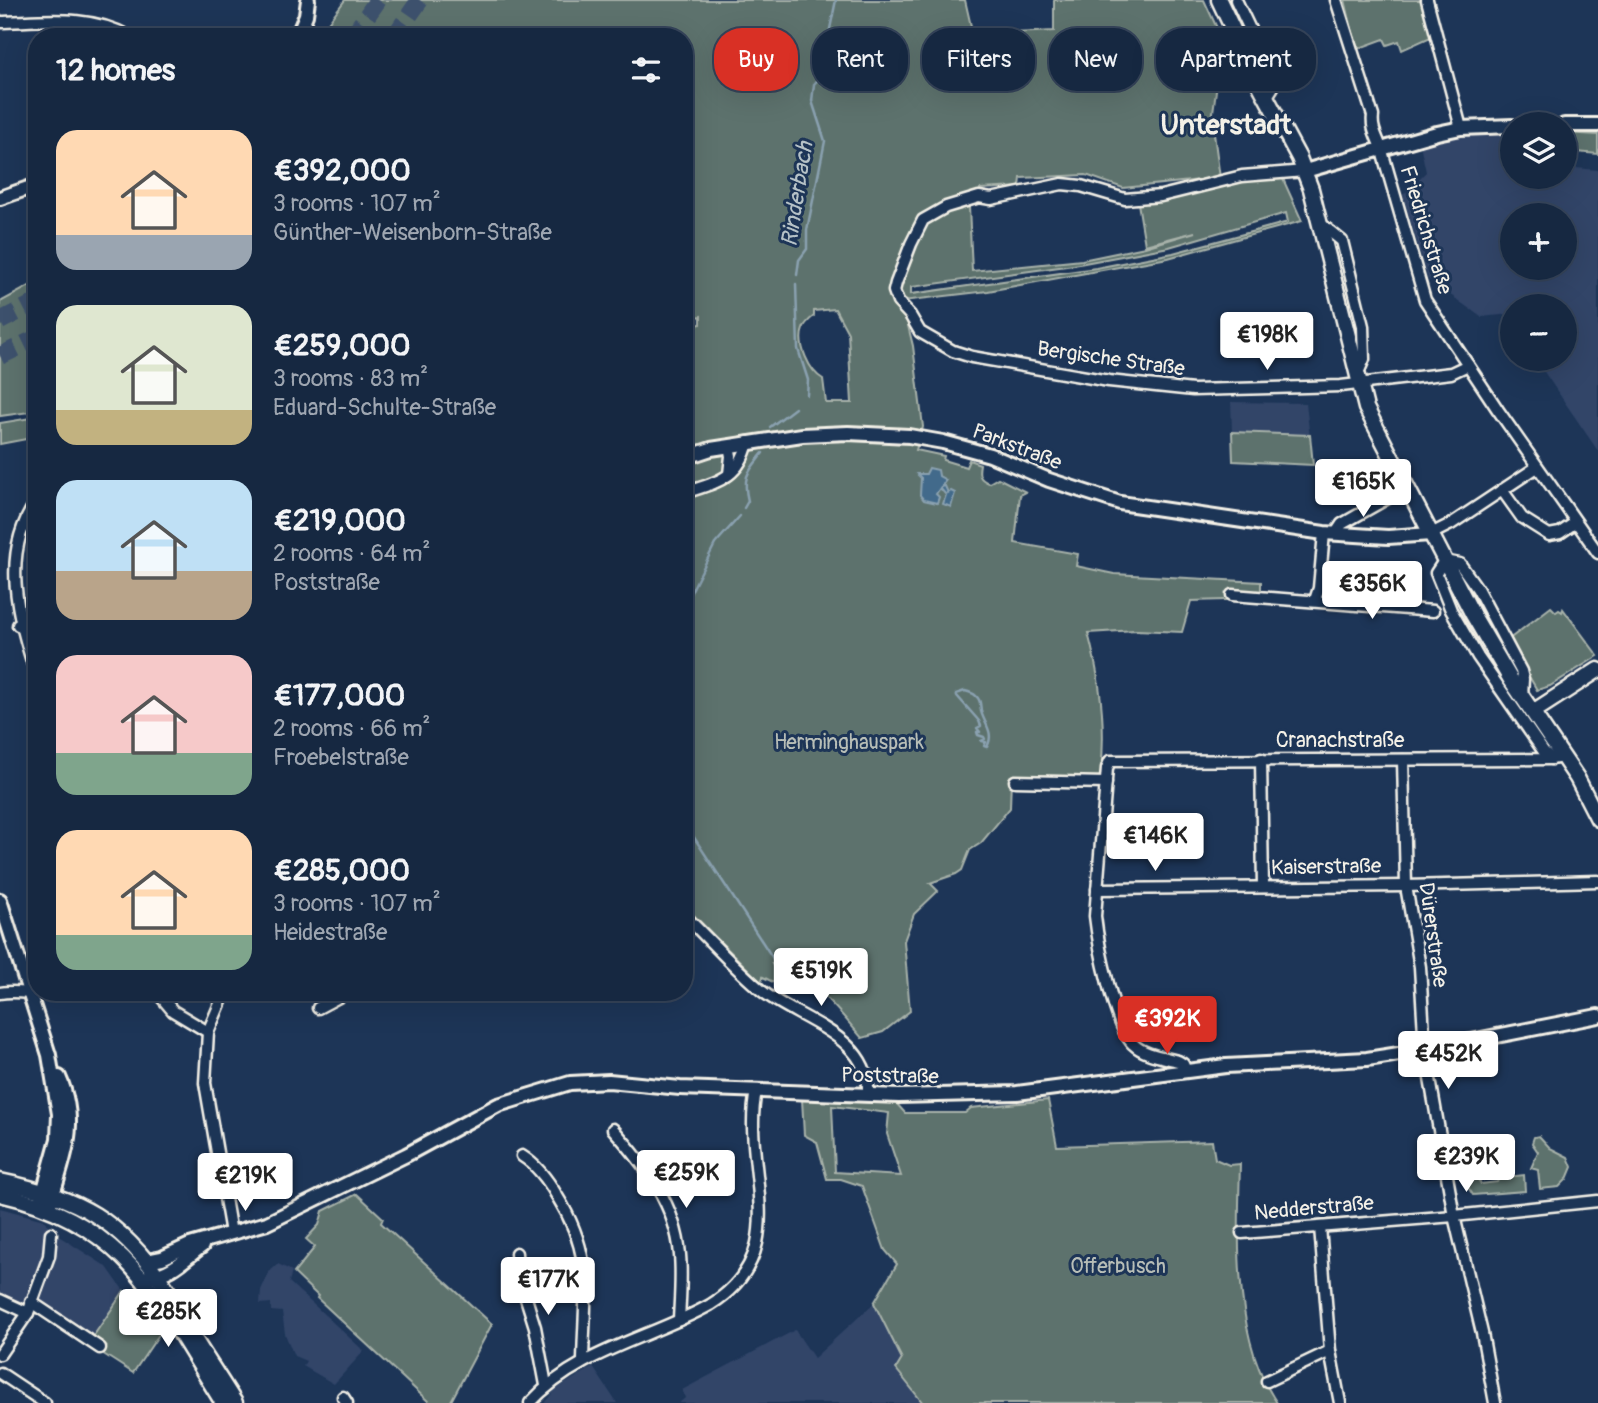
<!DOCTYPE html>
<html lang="en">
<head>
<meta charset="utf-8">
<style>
  body { margin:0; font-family:Pangolin,sans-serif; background:#1f3048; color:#f1f3f6; height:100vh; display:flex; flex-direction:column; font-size:26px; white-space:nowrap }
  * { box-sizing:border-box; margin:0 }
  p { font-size:23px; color:#9ea6b1 }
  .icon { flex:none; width:38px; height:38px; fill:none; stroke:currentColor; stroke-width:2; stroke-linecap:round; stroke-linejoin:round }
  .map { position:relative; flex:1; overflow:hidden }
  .panel { position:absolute; left:28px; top:28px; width:665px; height:973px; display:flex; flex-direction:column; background:#162841; border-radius:28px; box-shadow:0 7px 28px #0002,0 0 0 2px #35445a }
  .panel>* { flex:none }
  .guide { position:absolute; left:714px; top:28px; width:665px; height:63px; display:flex; gap:14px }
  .controls { position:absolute; left:1500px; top:112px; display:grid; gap:14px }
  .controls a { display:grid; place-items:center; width:77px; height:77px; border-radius:50%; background:#162841; box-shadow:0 7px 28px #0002,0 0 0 2px #35445a; font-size:35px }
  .price { position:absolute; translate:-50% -60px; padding:0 16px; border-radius:7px; background:#fff; color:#222; font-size:23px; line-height:46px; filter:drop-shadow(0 2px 4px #0008) }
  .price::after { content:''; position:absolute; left:50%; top:42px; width:21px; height:16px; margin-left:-10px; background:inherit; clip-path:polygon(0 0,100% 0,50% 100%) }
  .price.selected { background:#d93025; color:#fff }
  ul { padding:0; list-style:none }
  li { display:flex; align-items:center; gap:21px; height:175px; padding:0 28px }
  li span { display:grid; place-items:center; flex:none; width:196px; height:140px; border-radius:21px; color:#555 }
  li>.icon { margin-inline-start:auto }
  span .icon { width:84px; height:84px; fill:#fffc; stroke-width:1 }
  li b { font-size:30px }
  h2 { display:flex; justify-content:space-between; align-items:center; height:84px; padding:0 28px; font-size:30px }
  .chip { padding:0 24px; border-radius:28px; background:#162841; box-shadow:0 7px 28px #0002,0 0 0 2px #35445a; font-size:24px; line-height:63px }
  .chip.selected { background:#d93025; color:#fff }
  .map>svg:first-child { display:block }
  .built { fill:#304468; fill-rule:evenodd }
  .green { fill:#5d726d; stroke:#a8b2aa; stroke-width:2; fill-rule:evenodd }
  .water { fill:#436b8b; stroke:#8aa1b0; stroke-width:2 }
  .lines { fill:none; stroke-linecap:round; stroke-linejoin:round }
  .stream { stroke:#8aa1b0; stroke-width:2.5 }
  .motorway-tunnel { stroke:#3d516d; stroke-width:18; stroke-dasharray:18 9; stroke-linecap:butt }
  .minor-casing { stroke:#f4f1e8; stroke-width:15 }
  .tertiary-casing { stroke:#f4f1e8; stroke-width:18 }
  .secondary-casing { stroke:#f4f1e8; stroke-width:19 }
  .minor { stroke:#1d3557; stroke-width:10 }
  .tertiary { stroke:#1d3557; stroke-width:12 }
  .secondary { stroke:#1d3557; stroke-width:14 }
  .labels { text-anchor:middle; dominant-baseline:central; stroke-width:6; stroke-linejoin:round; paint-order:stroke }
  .street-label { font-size:21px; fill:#f4f1e8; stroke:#1d3557 }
  .park-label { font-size:21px; fill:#b8beb7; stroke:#1d3557 }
  .water-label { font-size:23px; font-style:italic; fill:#b6c2c7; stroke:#1d3557 }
  .district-label { font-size:28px; font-weight:bold; fill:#f4f1e8; stroke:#1d3557 }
</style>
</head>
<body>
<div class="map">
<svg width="1598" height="1403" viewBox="0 0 1598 1403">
  <rect width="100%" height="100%" fill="#1d3557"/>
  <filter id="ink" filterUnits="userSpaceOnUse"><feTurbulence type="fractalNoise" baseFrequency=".0143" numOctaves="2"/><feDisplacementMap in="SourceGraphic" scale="14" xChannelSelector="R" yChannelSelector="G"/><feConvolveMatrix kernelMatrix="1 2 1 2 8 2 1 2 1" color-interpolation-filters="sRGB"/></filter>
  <g filter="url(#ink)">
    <g class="built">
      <path d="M 1533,116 L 1534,124 L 1512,124 L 1512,177 L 1564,177 L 1565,167 L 1598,170 L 1598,451 L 1540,366 L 1543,359 L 1564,359 L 1564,306 L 1512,306 L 1512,314 L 1481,317 L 1428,279 L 1403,195 L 1426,172 L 1418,135 L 1459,125 ZM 1512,215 L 1564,215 L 1564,268 L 1512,268 Z"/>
      <polygon points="1231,402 1306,403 1313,465 1233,461"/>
      <polygon points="0,1208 44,1220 54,1233 107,1267 124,1291 88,1344 28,1303 26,1307 0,1299"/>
      <polygon points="278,1264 292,1271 289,1282 364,1351 334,1384 303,1366 306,1361 294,1356 285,1334 282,1312 271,1311 271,1303 260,1304 261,1290 269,1272"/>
      <polygon points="874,1303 902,1359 896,1370 923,1403 679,1403 685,1398 682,1390 795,1330 814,1358"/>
      <polygon points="593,1367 617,1403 544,1403 556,1389"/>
    </g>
    <g class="green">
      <path d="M 345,0 L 965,0 L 973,35 L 1054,31 L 1054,0 L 1204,0 L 1223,41 L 1212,119 L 1220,178 L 1123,188 L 1086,175 L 1021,178 L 1020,187 L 980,189 L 977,199 L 931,208 L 941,210 L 969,207 L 972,271 L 1082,260 L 1145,247 L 1195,232 L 1145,245 L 1138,203 L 1264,178 L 1283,179 L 1302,221 L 1168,258 L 988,291 L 902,301 L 913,346 L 923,427 L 916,450 L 944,456 L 943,460 L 966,467 L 969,460 L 980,464 C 978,475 979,479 989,483 L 998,478 L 1026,492 L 1020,495 L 1015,543 L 1078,554 L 1076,566 L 1114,574 L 1261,582 L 1261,599 L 1191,601 L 1182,632 L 1136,630 L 1088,633 C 1101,681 1107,729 1100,779 L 1011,778 L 1010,808 L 981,843 L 970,850 L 962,870 L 956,874 L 930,883 L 938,891 L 914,914 L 904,941 L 910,1011 L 883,1032 L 862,1038 C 836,1008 811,975 772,964 L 780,977 L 775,983 L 763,977 L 761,982 L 684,906 L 684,326 L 701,324 L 701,316 L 684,320 L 684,37 L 317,37 ZM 1286,213 L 1288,222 L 1173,253 L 1096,268 L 911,294 L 911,287 L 1074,265 L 1169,247 ZM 835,309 L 848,333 L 852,403 L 826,403 L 823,379 C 809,371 797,344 803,329 C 805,323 809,320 814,316 L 814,311 Z"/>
      <polygon points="1345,0 1424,0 1433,36 1402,50 1399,41 1387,45 1384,39 1357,49"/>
      <polygon points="1565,133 1598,135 1598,154 1565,151"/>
      <polygon points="37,282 37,411 0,416 0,302"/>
      <polygon points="37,417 37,437 0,444 0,423"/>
      <polygon points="1232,432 1310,435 1313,465 1233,461"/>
      <polygon points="1551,607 1556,612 1559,610 1562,612 1563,609 1598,656 1550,686 1537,690 1508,640"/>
      <path d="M 802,1099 L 882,1101 L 896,1103 L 905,1113 L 965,1113 L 971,1108 L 1048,1100 L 1057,1146 L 1212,1141 L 1215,1159 L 1229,1165 L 1240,1164 C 1238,1240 1233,1338 1277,1403 L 923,1403 L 896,1369 L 902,1359 L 874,1303 L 897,1264 L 885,1250 L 862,1186 L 841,1179 L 827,1179 L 817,1142 L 804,1135 ZM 832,1106 L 889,1113 L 887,1134 L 901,1176 L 835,1172 Z"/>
      <polygon points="1539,1136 1550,1148 1568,1157 1572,1167 1567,1179 1559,1187 1540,1189 1538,1170 1531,1168 1538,1152 1532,1143 1534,1137"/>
      <polygon points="1524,1175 1525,1191 1473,1195 1464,1181 1475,1180 1476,1177 1481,1184 1497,1182 1499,1178"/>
      <polygon points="357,1194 383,1218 381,1223 492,1324 450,1403 430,1403 317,1298 318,1296 294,1273 315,1247 306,1239 319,1225 323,1211"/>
      <polygon points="124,1291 150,1325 162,1330 133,1373 88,1344"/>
    </g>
    <polygon class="water" points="929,468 938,470 939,476 946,480 941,487 945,486 948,493 951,491 955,493 951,507 943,504 946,495 940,488 936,494 939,497 937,503 924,500 920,495 921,478 917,474 926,474"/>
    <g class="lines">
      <g class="stream">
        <polyline points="797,275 799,260 807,249 807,230 825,141 812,101 814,84 832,64 830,29 836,0"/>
        <polyline points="796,284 798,349 808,380 807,395"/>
        <polyline points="770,427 795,408"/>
        <path d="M 744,508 L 748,501 C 742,476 748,472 763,453"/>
        <polyline points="684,606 715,544 740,516"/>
        <path d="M 956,694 L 965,691 C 969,692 973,693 975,695 C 981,700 980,704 981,711 C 984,724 995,732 987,747 L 984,746 L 986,742 L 981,741 L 985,739 L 984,737 L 978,735 L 977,732 L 980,732 L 977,728 L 981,726 L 979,721 L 957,696"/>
        <polyline points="684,822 774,960"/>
      </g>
      <g class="motorway-tunnel">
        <polyline points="352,37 378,0"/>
        <polyline points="394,37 420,0"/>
        <polyline points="0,321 37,302"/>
        <polyline points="0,356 37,338"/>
      </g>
      <defs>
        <g id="minor">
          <polyline points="1236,0 1265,61 1273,87 1266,98"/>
          <path d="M 1336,0 L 1373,116 C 1371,129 1378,138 1382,151 L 1425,300 L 1498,410 L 1598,553"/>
          <polyline points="1427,0 1461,128"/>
          <path d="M 0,22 C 44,21 90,14 130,37"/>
          <polyline points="1305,171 1242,176 1161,196 1125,199 1081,186 1062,184 991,199 979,197 946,207 923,220 911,244 896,283 894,291 898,302 910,315 920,332 953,351 972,357 1109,381 1193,390 1341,386 1451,373 1468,365"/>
          <polyline points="1321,224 1342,241 1363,326 1364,359 1358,373"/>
          <polyline points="729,474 731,456 729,446"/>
          <polyline points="1502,490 1522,518 1549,535 1560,533 1576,522"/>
          <path d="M 684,493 C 717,482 739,479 748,442"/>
          <path d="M 37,501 C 0,552 17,615 37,677"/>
          <polyline points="1336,533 1342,524 1388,498"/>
          <polyline points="1431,534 1451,524 1537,467"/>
          <polyline points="1232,595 1433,611"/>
          <polyline points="1315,600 1319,588 1324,533"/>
          <polyline points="18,625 37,631"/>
          <polyline points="1522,696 1523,679 1521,671 1477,588 1460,564 1444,561 1436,573 1451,610 1478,657 1544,752 1552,759"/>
          <polyline points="1261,759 1263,887"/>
          <polyline points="1403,760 1406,886 1420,967 1425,1050 1454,1216 1482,1333 1495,1403"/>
          <polyline points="1015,781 1106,783"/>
          <polyline points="1097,889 1406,886 1598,881"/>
          <path d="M 684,915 C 710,940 734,968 762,991 C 798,1020 872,1036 868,1095"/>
          <polyline points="157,992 173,1011 208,1032"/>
          <polyline points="225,992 208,1032 205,1083 231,1233"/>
          <path d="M 0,993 C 19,989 38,997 58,992"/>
          <polyline points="318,1008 348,992"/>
          <path d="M 1186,1071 L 1183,1064 L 1178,1061 C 1163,1057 1144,1055 1133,1044 C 1114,1026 1098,943 1095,916 L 1107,768 L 1110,761 L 1550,759 L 1564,757"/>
          <path d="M 613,1129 C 645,1165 676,1205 680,1255 C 682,1277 680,1298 679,1320"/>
          <path d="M 522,1156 C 538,1166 548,1180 557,1196 C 595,1257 584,1295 583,1362"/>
          <polyline points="1320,1227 1330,1351 1340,1403"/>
          <polyline points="1242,1233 1454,1216 1598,1201"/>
          <polyline points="516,1253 517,1269 535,1327 546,1385"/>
          <polyline points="0,1300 28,1313"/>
          <polyline points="31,1302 100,1348"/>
          <polyline points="0,1354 28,1313 49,1256 51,1233"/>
          <polyline points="0,1373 45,1403"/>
          <polyline points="1267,1381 1330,1351"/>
          <polyline points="343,1397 347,1403"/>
          <path d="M 530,1403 C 577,1351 651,1338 710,1305 C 797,1251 740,1168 756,1091"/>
        </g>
        <g id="tertiary">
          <polyline points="297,37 306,15 308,0"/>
          <polyline points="1564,125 1598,125"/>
          <polyline points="1305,171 1437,133 1461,128 1512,126"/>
          <polyline points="0,198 37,185"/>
          <polyline points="684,458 711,449 802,435 848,433 909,436 943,442 990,455 1049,480 1120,503 1324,533 1388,537 1431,534"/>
          <polyline points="0,900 49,1055 59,1114 58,1139 41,1200"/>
          <path d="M 49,1208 C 62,1161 81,1126 59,1077"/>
          <polyline points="147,1261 162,1258 190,1245 267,1223 406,1155 498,1105 570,1083 609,1081 680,1088 899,1096 1017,1093 1226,1066 1367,1059 1425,1050 1598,1016"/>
          <path d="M 149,1276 C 169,1276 186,1258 202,1246"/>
        </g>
        <g id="secondary">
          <polyline points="1219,0 1257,80 1299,158 1311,189 1366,408 1473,615 1511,680 1577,778 1598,819"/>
          <polyline points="1533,712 1598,670"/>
          <path d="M 0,1181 C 78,1197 121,1220 166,1288 C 174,1300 179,1313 186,1326 C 202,1352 219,1377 235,1403"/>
          <path d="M 0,1194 C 128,1223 159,1301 223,1403"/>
        </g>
      </defs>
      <use href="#minor" class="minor-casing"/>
      <use href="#tertiary" class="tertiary-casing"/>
      <use href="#secondary" class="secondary-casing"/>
      <use href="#minor" class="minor"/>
      <use href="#tertiary" class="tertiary"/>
      <use href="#secondary" class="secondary"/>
    </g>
  </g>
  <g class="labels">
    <g class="street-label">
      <text transform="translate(1426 230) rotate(73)">Friedrichstraße</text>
      <text transform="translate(1111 359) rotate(8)">Bergische Straße</text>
      <text transform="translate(1017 447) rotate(21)">Parkstraße</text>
      <text x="1340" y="740">Cranachstraße</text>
      <text transform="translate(1326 867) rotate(-1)">Kaiserstraße</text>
      <text transform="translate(1433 935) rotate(82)">Dürerstraße</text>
      <text transform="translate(890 1076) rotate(1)">Poststraße</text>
      <text transform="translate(1314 1208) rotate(-5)">Nedderstraße</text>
    </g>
    <g class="park-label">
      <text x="849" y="742">Herminghauspark</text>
      <text x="1118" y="1266">Offerbusch</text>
    </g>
    <g class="water-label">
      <text transform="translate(797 194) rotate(-81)">Rinderbach</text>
    </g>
    <g class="district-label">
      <text x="1226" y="125">Unterstadt</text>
    </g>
  </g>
</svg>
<div class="controls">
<a><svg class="icon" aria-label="layers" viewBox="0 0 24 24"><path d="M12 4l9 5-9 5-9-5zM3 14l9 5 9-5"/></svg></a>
<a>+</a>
<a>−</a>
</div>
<b class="price" style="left:1267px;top:372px">€198K</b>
<b class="price" style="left:1363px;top:519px">€165K</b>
<b class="price" style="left:1372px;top:621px">€356K</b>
<b class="price" style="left:1155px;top:873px">€146K</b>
<b class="price" style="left:821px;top:1008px">€519K</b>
<b class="price selected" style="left:1167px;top:1056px">€392K</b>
<b class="price" style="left:1448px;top:1091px">€452K</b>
<b class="price" style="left:1466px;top:1194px">€239K</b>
<b class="price" style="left:686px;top:1210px">€259K</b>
<b class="price" style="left:245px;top:1213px">€219K</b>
<b class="price" style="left:548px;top:1317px">€177K</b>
<b class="price" style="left:168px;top:1349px">€285K</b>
<div class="guide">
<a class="chip selected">Buy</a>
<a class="chip">Rent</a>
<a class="chip">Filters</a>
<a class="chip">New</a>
<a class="chip">Apartment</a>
</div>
<section class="panel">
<h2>12 homes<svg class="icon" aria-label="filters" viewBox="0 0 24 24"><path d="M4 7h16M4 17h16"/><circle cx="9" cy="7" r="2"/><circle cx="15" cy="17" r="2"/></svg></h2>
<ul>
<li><span style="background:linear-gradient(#ffd9b3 75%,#9aa5b1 0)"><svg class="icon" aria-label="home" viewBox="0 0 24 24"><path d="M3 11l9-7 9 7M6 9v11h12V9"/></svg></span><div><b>€392,000</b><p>3 rooms · 107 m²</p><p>Günther-Weisenborn-Straße</p></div></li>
<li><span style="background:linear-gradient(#dfe7d0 75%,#c2b280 0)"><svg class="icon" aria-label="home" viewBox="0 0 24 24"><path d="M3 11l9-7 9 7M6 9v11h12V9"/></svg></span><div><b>€259,000</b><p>3 rooms · 83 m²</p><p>Eduard-Schulte-Straße</p></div></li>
<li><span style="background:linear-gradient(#bfe0f5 65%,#b9a48a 0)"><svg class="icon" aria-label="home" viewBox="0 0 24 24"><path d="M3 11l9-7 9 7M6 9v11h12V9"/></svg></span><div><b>€219,000</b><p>2 rooms · 64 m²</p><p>Poststraße</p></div></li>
<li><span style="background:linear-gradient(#f6c9c9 70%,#7fa58c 0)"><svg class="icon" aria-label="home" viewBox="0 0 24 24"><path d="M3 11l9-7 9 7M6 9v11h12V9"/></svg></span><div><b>€177,000</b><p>2 rooms · 66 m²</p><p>Froebelstraße</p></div></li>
<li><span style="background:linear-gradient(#ffd9b3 75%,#7fa58c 0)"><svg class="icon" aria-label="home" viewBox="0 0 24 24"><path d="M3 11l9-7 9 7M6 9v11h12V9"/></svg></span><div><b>€285,000</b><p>3 rooms · 107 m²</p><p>Heidestraße</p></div></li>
</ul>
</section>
</div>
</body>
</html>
